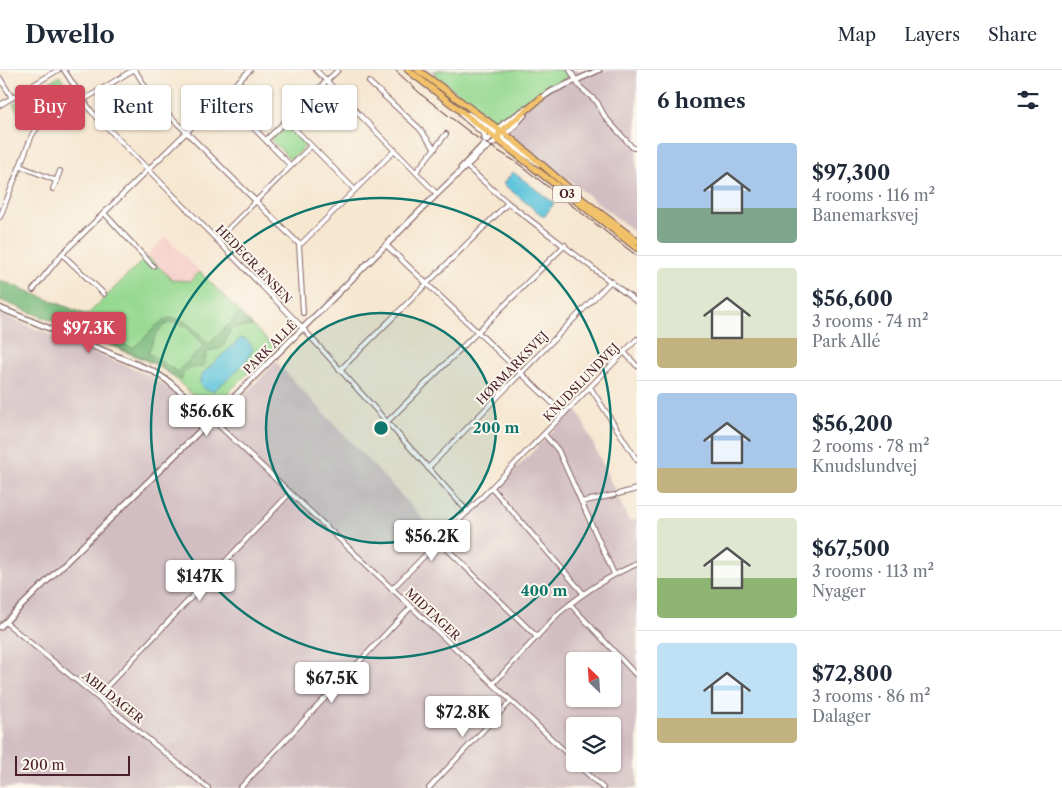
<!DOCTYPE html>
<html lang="en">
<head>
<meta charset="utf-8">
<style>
  body { margin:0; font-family:"Libre Caslon Text",serif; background:#f6f6f7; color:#1f2937; height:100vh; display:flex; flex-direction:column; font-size:19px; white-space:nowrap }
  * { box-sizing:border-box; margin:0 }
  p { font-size:16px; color:#747a83 }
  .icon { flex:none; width:28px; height:28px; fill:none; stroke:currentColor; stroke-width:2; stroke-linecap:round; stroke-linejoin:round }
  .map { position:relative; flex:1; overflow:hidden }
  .details { display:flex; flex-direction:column; background:#fff; width:425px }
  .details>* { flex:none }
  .top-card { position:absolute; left:15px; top:15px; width:475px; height:45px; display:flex; gap:10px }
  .needle { width:32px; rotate:335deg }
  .tools { position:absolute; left:566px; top:582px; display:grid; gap:10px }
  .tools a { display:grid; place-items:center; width:55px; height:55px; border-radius:5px; background:#fff; box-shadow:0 1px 4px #0004; font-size:25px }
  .scale { position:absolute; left:15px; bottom:12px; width:115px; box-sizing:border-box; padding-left:5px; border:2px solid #4a1f2b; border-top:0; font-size:14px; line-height:18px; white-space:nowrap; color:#4a1f2b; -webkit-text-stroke:4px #fbf7ec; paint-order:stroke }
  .price { position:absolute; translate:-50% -42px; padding:0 11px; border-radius:5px; background:#fff; color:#222; font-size:16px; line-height:32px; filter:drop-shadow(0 1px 2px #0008) }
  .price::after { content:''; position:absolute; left:50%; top:30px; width:15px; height:11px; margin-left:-8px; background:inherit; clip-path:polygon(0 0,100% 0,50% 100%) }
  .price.active { background:#d1495b; color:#fff }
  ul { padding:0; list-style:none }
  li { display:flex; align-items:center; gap:15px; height:125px; padding:0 20px }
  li+li { border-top:1px solid #e0e1e3 }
  li span { display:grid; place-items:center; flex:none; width:140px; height:100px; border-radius:5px; color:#555 }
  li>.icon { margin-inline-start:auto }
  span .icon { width:60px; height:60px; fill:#fffc; stroke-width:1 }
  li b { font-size:21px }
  h2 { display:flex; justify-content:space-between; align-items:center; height:60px; padding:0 20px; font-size:21px }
  .tag { padding:0 18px; border-radius:5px; background:#fff; box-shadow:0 1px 4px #0004; font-size:18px; line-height:45px }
  .tag.active { background:#d1495b; color:#fff }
  header { display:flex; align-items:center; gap:30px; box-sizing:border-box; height:70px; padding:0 25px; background:#fff; border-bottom:1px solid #e0e1e3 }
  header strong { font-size:24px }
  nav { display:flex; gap:28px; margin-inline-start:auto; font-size:18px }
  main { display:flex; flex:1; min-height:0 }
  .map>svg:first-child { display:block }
  .built { fill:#f7d0cb }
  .industrial { fill:#d2bec2; fill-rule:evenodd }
  .green { fill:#96d991; stroke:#707c5e }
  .forest { fill:#78b97b; stroke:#616c53; fill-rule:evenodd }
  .water { fill:#5ec5db; stroke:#547283 }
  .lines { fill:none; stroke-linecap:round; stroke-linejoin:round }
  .minor-casing { stroke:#866565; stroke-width:6 }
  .tertiary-casing { stroke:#866565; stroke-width:7 }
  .primary-casing { stroke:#866565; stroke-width:8 }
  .minor { stroke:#fff; stroke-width:4 }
  .tertiary { stroke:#fff; stroke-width:4.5 }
  .primary { stroke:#f2c26a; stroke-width:5.5 }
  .tram { stroke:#4a1f2b; stroke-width:1 }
  .ring { fill:none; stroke:#0f766e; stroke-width:2.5 }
  .labels { text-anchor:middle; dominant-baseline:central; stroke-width:4; stroke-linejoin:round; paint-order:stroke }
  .shield { fill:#fbf7ec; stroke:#7f6065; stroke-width:1 }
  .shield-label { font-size:11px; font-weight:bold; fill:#4a1f2b }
  .street-label { font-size:12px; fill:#4a1f2b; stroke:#fbf7ec }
  .centre { fill:#0f766e; stroke:#fbf7ec; stroke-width:2.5 }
  .ring-label { font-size:15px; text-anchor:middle; font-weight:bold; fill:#0f766e; stroke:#fbf7ec; stroke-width:4; stroke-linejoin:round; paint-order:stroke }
</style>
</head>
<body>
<header>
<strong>Dwello</strong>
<nav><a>Map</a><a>Layers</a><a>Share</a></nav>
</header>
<main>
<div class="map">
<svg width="637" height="718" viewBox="0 0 637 718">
  <rect width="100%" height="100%" fill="#fbf7ec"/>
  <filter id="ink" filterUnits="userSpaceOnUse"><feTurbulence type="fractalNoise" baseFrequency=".02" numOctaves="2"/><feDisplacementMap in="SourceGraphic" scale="10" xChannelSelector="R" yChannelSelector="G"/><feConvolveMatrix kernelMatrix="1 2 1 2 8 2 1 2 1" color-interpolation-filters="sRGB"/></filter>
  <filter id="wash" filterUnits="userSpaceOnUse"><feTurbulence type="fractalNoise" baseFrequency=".0096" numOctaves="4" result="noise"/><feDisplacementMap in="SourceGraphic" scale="20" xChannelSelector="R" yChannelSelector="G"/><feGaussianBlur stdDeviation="1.12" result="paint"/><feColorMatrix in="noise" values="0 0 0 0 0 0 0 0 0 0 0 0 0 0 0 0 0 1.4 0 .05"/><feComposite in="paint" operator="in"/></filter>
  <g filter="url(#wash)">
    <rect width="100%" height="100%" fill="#f6e7d1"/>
    <polygon class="built" points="166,167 200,202 190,211 173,210 147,185"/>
    <g class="industrial">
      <polygon points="429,0 637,0 637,164 493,50"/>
      <path d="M 0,244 L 151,306 L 185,330 L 213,357 L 276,292 L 445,472 L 576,337 L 629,451 L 637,449 L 637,718 L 0,718 ZM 575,591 L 612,591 L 612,629 L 575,629 ZM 575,656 L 612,656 L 612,694 L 575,694 Z"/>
    </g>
    <g class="green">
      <polygon points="436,0 565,0 568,6 499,50 493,50 434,4"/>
      <polygon points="60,6 73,28 27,57 13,34"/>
      <polygon points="287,54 307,75 291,90 270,69"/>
      <polygon points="149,188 173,210 190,211 200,202 274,277 215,336 206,337 170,304 154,294 77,261 87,245 141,192"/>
    </g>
    <g class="forest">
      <polygon points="0,210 87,245 77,261 0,230"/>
      <path d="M 239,244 L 252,256 L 231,258 L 223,277 L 207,282 L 203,297 L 189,298 L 183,303 L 181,310 L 151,291 L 91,266 L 97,263 L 132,278 C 144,271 150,260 161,252 C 180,239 197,263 209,274 ZM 175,252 L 186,257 L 204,276 L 177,302 L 148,283 C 154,269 158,253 175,252 Z"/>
    </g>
    <g class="water">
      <polygon points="513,102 554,133 544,147 503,114"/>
      <path d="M 241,268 C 247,269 251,274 253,279 C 245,296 227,310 213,321 C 201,320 196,313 203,303 Z"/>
    </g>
  </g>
  <g filter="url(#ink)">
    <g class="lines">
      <defs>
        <g id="minor">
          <polyline points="64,0 91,41 298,253 468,442"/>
          <polyline points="135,0 153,29 299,174"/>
          <polyline points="316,0 437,124"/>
          <polyline points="570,0 579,16 597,32 605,47 633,78 637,78"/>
          <polyline points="0,8 12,28"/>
          <polyline points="369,12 419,58 435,79"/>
          <polyline points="223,27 290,95"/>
          <polyline points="0,35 58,0"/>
          <polyline points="286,50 354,119"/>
          <polyline points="266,70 338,0"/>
          <polyline points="20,96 57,111"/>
          <polyline points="466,96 508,133 637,232"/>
          <polyline points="416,102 446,64"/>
          <polyline points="53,119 60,101"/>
          <polyline points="104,143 153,196"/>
          <polyline points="0,147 32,65 37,58 133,0"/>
          <polyline points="217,170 311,76"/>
          <polyline points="299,174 302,173 395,80"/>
          <polyline points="299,174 303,243"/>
          <polyline points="386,175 564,344"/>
          <polyline points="62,184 104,224"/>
          <polyline points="33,220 62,184 250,0"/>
          <polyline points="624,282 637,296"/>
          <polyline points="340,300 508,133"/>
          <polyline points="590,317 637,390"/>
          <polyline points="212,349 575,691"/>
          <polyline points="387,352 565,175"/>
          <polyline points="544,364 558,380 614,504"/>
          <polyline points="428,398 611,211"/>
          <polyline points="492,418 583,523"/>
          <polyline points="618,424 637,419"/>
          <polyline points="581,432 614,425"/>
          <polyline points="439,471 537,567"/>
          <polyline points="392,519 637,269"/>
          <polyline points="570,534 637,606"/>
          <polyline points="5,552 208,718"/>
          <path d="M 493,614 L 559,543 C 583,523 608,506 637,494"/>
          <polyline points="97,627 290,423"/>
          <polyline points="577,694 603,718"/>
          <polyline points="240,718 411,537"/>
          <polyline points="429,718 511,631"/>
        </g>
        <g id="tertiary">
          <polyline points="540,29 552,21 599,0"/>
          <polyline points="461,44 484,64 485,68 484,72"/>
          <polyline points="468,44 497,63"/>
          <polyline points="500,67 539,94"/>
          <polyline points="461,98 503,54 525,39"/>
          <polyline points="0,238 153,301 168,311 212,349"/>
          <polyline points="0,557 212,349 437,124 482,81 511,60 524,45"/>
        </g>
        <g id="primary">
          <polyline points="408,0 637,178"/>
          <polyline points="418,0 512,69 583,130 637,171"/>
          <polyline points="498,71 499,64 504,59 541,28"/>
        </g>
      </defs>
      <use href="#minor" class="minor-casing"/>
      <use href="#tertiary" class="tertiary-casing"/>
      <use href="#primary" class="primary-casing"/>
      <use href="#minor" class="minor"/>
      <use href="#tertiary" class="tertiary"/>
      <use href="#primary" class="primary"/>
      <polyline class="tram" points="395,0 423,26 476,67 516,92 637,186"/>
    </g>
  </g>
  <circle cx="381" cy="358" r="115" fill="#0f766e" fill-opacity=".12"/>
  <g class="ring">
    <circle cx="381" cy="358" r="115"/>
    <circle cx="381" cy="358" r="230"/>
  </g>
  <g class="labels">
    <rect class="shield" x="553" y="115.5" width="28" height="17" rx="4"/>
    <g class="shield-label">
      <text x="567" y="124">O3</text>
    </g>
    <g class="street-label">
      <text transform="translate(254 194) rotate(46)">HEDEGRÆNSEN</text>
      <text transform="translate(270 277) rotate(-45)">PARK ALLÉ</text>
      <text transform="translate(512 298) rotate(-46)">HØRMARKSVEJ</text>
      <text transform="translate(581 312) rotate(-46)">KNUDSLUNDVEJ</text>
      <text transform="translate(433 544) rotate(43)">MIDTAGER</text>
      <text transform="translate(113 627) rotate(39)">ABILDAGER</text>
    </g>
  </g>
  <circle cx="381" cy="358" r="8" class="centre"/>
  <g class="ring-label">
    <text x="496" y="363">200 m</text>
    <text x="544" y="526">400 m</text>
  </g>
</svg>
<div class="tools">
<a><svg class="needle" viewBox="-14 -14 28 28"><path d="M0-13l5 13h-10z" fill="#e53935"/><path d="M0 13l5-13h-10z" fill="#747a83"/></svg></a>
<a><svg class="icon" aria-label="layers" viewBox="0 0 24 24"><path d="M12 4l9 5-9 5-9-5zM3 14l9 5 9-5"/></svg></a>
</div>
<div class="scale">200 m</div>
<b class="price active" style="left:89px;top:284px">$97.3K</b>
<b class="price" style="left:207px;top:367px">$56.6K</b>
<b class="price" style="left:432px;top:492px">$56.2K</b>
<b class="price" style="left:200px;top:532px">$147K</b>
<b class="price" style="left:332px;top:634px">$67.5K</b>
<b class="price" style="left:463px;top:668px">$72.8K</b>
<div class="top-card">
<a class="tag active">Buy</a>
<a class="tag">Rent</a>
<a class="tag">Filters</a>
<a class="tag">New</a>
</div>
</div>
<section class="details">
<h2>6 homes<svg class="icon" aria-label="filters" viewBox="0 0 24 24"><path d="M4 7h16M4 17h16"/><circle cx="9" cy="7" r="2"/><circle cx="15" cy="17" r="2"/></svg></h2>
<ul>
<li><span style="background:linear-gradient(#a9c7e8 65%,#7fa58c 0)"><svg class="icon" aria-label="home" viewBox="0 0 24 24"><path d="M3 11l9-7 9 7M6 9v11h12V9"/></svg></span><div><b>$97,300</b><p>4 rooms · 116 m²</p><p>Banemarksvej</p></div></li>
<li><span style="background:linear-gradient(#dfe7d0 70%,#c2b280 0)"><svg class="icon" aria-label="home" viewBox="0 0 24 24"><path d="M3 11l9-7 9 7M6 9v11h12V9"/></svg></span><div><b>$56,600</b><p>3 rooms · 74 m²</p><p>Park Allé</p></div></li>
<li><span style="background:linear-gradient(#a9c7e8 75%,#c2b280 0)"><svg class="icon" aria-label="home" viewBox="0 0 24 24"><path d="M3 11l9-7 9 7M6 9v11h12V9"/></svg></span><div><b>$56,200</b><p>2 rooms · 78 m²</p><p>Knudslundvej</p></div></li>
<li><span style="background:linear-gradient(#dfe7d0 60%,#8fb573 0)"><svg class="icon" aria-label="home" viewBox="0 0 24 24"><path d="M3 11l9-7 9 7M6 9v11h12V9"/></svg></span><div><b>$67,500</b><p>3 rooms · 113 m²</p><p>Nyager</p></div></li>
<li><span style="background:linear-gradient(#bfe0f5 75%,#c2b280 0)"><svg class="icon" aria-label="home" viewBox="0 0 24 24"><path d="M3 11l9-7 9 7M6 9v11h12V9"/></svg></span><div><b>$72,800</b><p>3 rooms · 86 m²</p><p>Dalager</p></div></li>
</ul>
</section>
</main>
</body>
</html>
